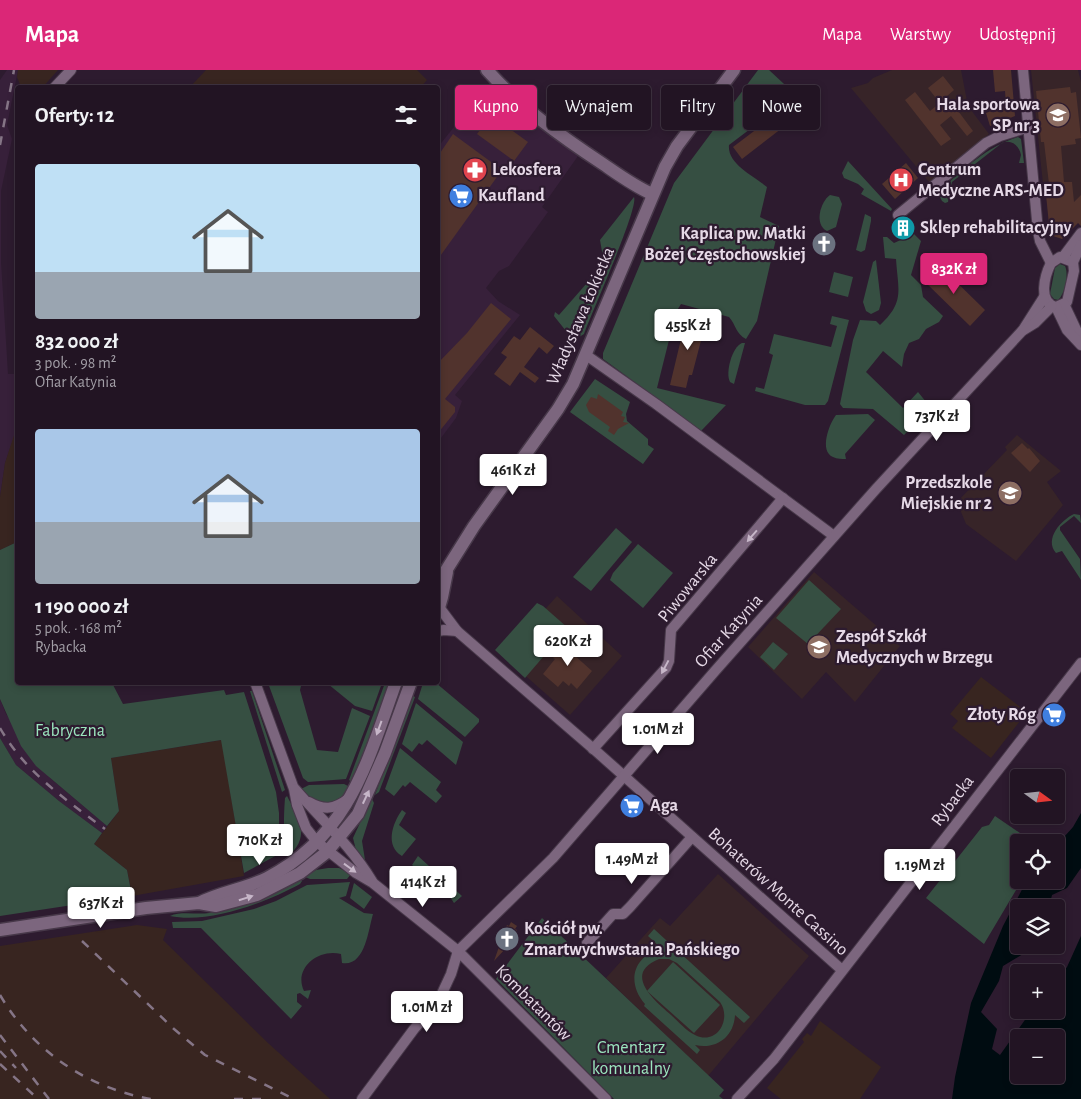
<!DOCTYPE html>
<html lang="pl">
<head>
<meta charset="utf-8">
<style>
  body { margin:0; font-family:"Alegreya Sans",sans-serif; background:#2e2130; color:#f1f3f6; height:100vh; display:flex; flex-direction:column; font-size:19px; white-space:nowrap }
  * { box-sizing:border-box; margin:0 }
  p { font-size:16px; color:#a29ea6 }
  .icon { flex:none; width:28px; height:28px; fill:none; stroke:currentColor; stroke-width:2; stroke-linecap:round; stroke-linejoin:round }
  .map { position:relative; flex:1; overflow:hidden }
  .panel { position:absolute; left:15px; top:15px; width:425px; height:600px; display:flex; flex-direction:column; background:#221423; border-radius:5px; box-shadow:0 2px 8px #0003,0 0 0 1px #3f3341 }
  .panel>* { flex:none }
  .banner { position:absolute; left:455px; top:15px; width:475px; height:45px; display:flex; gap:10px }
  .needle { width:32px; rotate:105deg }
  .tools { position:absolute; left:1010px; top:699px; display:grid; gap:10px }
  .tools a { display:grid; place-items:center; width:55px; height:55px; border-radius:5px; background:#221423; box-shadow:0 2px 8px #0003,0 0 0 1px #3f3341; font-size:25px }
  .price { position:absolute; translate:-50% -42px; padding:0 11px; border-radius:5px; background:#fff; color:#222; font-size:16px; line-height:32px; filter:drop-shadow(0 1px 2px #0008) }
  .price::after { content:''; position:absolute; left:50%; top:30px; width:15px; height:11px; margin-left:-8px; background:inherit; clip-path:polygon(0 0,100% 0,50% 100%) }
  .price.current { background:#db2777; color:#fff }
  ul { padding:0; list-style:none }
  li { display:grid; align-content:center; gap:10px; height:265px; padding:0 20px }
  li span { display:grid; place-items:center; height:155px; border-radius:5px; color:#555 }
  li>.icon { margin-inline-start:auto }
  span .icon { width:90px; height:90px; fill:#fffc; stroke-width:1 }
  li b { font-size:21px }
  h2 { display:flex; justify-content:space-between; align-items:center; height:60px; padding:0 20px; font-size:21px }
  .tag { padding:0 18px; border-radius:5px; background:#221423; box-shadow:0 2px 8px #0003,0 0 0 1px #3f3341; font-size:18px; line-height:45px }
  .tag.current { background:#db2777; color:#fff }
  header { display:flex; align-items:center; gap:30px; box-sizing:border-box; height:70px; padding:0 25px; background:#db2777; color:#fff }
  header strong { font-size:24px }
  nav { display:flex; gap:28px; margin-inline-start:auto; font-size:18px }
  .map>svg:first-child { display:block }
  .built { fill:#37203a }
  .industrial { fill:#382520 }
  .education { fill:#372428 }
  .green { fill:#364f42; fill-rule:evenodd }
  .water { fill:#000c11; fill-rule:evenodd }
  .building { fill:#51332d }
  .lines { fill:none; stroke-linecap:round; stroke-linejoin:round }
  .street-casing { stroke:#473849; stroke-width:12 }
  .secondary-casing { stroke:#473849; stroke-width:15 }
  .street { stroke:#7c667e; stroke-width:10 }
  .secondary { stroke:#7c667e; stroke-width:12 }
  .rail { stroke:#857586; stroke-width:2.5; stroke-dasharray:9 9; stroke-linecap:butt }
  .oneway { fill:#c6b6c8 }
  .labels { text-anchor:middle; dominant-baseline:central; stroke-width:4.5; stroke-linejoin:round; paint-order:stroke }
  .poi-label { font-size:18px; font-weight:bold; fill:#e6d9e7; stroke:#2d1b2f; text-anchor:start }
  .street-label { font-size:18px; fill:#e6d9e7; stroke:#2d1b2f }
  .park-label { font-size:18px; fill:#9be6be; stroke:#2d1b2f }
</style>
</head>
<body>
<header>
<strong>Mapa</strong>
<nav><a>Mapa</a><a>Warstwy</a><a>Udostępnij</a></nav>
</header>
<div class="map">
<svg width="1081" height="1029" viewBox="0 0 1081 1029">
  <rect width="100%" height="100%" fill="#2d1b2f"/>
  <g class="built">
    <polygon points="7,0 18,0 7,55 12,69 1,121 1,192 8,304 17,304 18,356 5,393 0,427 0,10"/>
    <polygon points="486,17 493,17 502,27 578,86 542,137 548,142 509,196 499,201 486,218 498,231 520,245 455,325 462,331 456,348 438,372 438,77"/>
    <polygon points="0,629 6,644 50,708 107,756 102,763 59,731 16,695 0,668"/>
  </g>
  <g class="industrial">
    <polygon points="18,0 58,0 42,18 21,17 17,7"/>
    <polygon points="206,0 417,0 427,10 420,18 190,17"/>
    <polygon points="17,356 17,472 0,480 0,427 5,393"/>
    <polygon points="981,607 1027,642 991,688 952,658 958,651 950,644"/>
    <polygon points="222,670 244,806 132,826 127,800 94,774 119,741 111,688"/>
    <polygon points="137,855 167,859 163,870 268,973 330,1029 0,1029 0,876"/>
    <polygon points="820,951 881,997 860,1029 781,1029 767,1018 804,972 802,969 807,963 811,966"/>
  </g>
  <g class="education">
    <polygon points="892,0 961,0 968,36 989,64 929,112 851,18 868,13 873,8"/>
    <polygon points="1031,0 1078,0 1081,12 1081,150 1062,169 1048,142 1045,115 1043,114"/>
    <polygon points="1017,365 1061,401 1047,412 1063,435 1016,491 966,454 957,432 1007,380 1005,377"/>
    <polygon points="814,502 900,576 855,632 826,602 802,629 748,577"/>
    <polygon points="557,526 622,586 570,645 503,586"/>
    <polygon points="718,804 809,886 708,1006 606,908 660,848 670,856"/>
  </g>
  <g class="green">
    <path d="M 758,0 L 769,0 L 811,39 L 813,51 L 802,44 L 790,29 L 729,75 C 727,94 754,106 767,117 L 760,147 L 779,156 L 757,251 L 746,269 C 736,264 736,255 729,247 L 681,234 L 676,242 L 657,318 L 726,335 L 701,361 L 610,294 L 603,289 L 603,283 L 674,113 Z"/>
    <path d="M 1018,67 L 1021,69 L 1024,93 L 1019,93 L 1021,85 C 1019,75 1011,69 1002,73 L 952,112 L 948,132 L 945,133 L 942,131 L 939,125 L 941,119 C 966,98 986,77 1018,67 Z"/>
    <polygon points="848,91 892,139 891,141 861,124 864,119 858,114 844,108 842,103"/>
    <path d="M 830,125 L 839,127 L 842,134 L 836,157 L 827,161 C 814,155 820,132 830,125 Z"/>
    <path d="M 634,127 C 639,138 591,244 584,264 L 576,269 L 566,261 L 554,246 L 555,242 L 559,245 L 601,197 L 604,193 L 600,170 Z"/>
    <polygon points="865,144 871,147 871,151 865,180 861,182 856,180"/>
    <path d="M 914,164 L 921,171 L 911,205 L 921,215 L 923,227 L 943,246 L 939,252 L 926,259 L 919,269 L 909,273 L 904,284 L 902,297 L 883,281 L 866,302 L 903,338 L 918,322 L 931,338 L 904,365 L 873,339 L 843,338 L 840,334 L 853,270 L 860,250 L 876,251 L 880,255 C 905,232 898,220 896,189 L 885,188 L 883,167 L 887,167 L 894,173 Z"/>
    <polygon points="876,190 881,233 879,240 871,244 866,241 863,232 873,192"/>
    <path d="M 1060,194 L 1065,196 C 1069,204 1065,224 1058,230 L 1054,229 L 1050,224 L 1055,198 Z"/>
    <polygon points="834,202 853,207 848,227 829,222"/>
    <polygon points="832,246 849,250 828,331 825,335 805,335 755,321 756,317 764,319 773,285 769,283 774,264 831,277 837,256 830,254"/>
    <path d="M 742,273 L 745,273 L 734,314 L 730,312 C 725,303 732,277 742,273 Z"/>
    <polygon points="595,309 630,332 626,344 627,351 648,369 648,375 654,379 643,394 570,342"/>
    <path d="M 868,344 L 875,350 L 845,384 L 846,389 C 842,389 837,389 833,387 C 819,381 829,354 836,345 Z"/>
    <path d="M 1074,444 L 1080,445 L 1081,453 L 1074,446 L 1060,457 L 1060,460 L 1080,489 L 1081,510 L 1062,481 L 1056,483 C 1044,469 1061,450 1074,444 Z"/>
    <polygon points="616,458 632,472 591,521 573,507"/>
    <polygon points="17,472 18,612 112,613 123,634 224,620 226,625 244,622 276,722 279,743 279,784 244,803 221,670 111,688 119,741 107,756 36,696 21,676 0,629 0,480"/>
    <polygon points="638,474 673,503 643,538 610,510 613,503"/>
    <polygon points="809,510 841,539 808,574 776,548"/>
    <polygon points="537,533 543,536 568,558 525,608 495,580"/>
    <polygon points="773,572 788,584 774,600 760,587"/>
    <polygon points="302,612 300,620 317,680 338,682 352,638 370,646 346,709 308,712 303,708 268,613"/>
    <polygon points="330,612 382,612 382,613 372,641 355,636 328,614"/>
    <polygon points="385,613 390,613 353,713 349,710"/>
    <polygon points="423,613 436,613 479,649 479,652 465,667 418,629"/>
    <polygon points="250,621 252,621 285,720 282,722"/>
    <polygon points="411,625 415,627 379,722 375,725"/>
    <polygon points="416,633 463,672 456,695 427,670 422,675 419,673 412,682 402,674"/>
    <polygon points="0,668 16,695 59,731 102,763 94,774 127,800 132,826 0,846"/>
    <polygon points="400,678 441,712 436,720 442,726 436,733 410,712 405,717 403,715 394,726 385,719"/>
    <path d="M 344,714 L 350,717 C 339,739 316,736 301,719 L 309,715 Z"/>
    <path d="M 287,726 C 298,748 311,764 290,785 C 282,773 284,742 285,728 Z"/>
    <polygon points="371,729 372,729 374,733 362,771 365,790 356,780 353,768"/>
    <path d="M 402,740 L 406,743 L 399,755 L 416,769 L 402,786 C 385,776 392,754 402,740 Z"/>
    <polygon points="995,746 1033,772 1019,772 1019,810 1022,810 984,874 926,828 982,757 989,755"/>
    <polygon points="418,786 462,826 454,833 448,824 412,795"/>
    <polygon points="328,798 339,798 351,804 347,809 310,809 305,807 316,800"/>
    <path d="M 301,809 L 302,811 L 300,814 C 265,833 209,854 170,846 C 181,841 197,845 209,843 C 242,839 272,826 301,809 Z"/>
    <path d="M 350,812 L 346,826 L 339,828 L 364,843 L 373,844 C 368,861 365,897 342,893 L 341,884 C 319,878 293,898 304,921 L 311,920 L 308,929 L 300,923 L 297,924 L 297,932 L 302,936 L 291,949 L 201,858 L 173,858 L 172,852 L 202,851 L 254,839 L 276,831 L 307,815 Z"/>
    <polygon points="354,813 372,827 364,839 350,828"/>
    <polygon points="542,848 724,1020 719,1026 723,1029 614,1029 496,909"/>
    <path d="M 654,859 L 750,947 L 744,953 L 735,945 C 734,967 716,980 695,975 L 700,980 L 697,984 L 644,936 L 645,934 C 626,913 633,885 662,879 L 648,866 ZM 659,889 L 669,889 L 677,893 L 720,932 C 732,949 717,976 695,965 C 686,961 678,951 671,945 C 655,931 622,904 659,889 Z"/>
    <polygon points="673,892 720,935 694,963 647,921"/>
  </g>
  <path class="water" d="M 1081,743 L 1081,798 L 1067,818 L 1052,825 L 1049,837 L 1019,838 L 1019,875 L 1023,875 L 1023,884 L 1003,896 L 999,911 L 981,942 L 997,959 L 992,979 L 1000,985 L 1032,940 L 1056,940 L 1056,910 L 1067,897 L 1081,866 L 1081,1029 L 952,1029 L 955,1007 L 971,933 L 1003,856 L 1027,810 L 1056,810 L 1056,776 L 1073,757 ZM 1019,968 L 1056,968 L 1056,1005 L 1019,1005 Z"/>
  <g class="building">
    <polygon points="993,0 1011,0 1015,46 990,56 986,43 1006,35 1005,21 995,22"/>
    <polygon points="943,6 954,20 947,26 973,61 967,66 951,46 940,55 951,69 941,76 905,30 915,22 930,41 940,33 928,18"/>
    <polygon points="1070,17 1071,23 1076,22 1081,68 1075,69 1076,74 1061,76 1064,112 1072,112 1074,132 1081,125 1081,156 1078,153 1062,169 1050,165 1045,114 1049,114 1044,72 1041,72 1036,21"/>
    <polygon points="791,33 799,45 742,89 733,77"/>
    <polygon points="491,45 528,72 514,91 477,64"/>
    <polygon points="453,64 502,100 438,189 438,86"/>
    <polygon points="906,93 918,108 895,129 882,114"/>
    <polygon points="902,150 912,161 906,166 895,154"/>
    <polygon points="938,194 985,240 970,256 922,209"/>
    <polygon points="491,233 511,249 445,329 455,337 455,342 438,363 438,293 467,263"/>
    <polygon points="687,244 703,248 700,262 703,263 692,305 689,305 686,318 670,315"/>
    <polygon points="530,257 554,276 547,284 539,277 524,297 539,308 535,313 520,302 510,316 494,304 507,287 501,283 514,266 520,270"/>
    <polygon points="598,324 623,342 621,346 625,347 623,352 629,353 618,359 614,365 608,361 610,357 589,342 586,335 591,327 597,329"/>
    <polygon points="1022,373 1028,379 1029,378 1040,391 1030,402 1011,383"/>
    <polygon points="572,567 578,572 574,577 577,579 573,584 592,601 577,619 571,613 569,616 563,611 558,617 543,604 555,589 553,588"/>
    <polygon points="511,852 517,856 515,859 517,860 508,880 506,878 494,891 500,874 498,874 507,855 509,856"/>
  </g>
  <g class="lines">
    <defs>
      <g id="street">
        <polyline points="1023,0 1038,161 1040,171 1051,193"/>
        <polyline points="54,18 71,0"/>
        <polyline points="898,145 986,73 1000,66 1029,57"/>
        <path d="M 1060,187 L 1073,192 L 1074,201 L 1067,232 L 1056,237 C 1037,232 1045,205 1051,193 Z"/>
        <polyline points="1063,187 1081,163"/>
        <polyline points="1073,192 1081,175"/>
        <polyline points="1064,234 1081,270"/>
        <polyline points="1056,237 1067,260 1081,275"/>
        <polyline points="1023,260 1044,227"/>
        <polyline points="586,285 656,334 834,466"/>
        <polyline points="439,537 457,561 597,682 842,900"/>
        <polyline points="438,561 444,560 457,561"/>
        <polyline points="255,612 294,719 297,735 306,758 317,772 356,803 373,813 458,881 606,1029"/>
        <polyline points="593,679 666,598 669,591 671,560 783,428"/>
        <path d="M 295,719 C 321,749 351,776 372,811"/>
        <path d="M 309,732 C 323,740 334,740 348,729"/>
        <polyline points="587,873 613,844 623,844 630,837 692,767"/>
        <polyline points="458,881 553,788 715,601 876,419 1022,261 1035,253 1052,236"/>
        <polyline points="362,1029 414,959 438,932 451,904 458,881"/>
        <polyline points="737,1029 774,989 1081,593"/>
      </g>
      <g id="secondary">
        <path d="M 487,0 C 520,37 562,67 603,94 C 619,105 634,116 652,124"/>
        <polyline points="438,511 447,499 474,456 558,339 573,314 665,97 677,76 734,0"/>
        <polyline points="438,541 442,527 447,502"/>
        <path d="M 199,833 C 220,822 245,819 267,808 C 349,766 367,693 396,612"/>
        <polyline points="0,860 146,838 199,833 216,836 257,825 300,803 327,782 358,744 385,683 411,612"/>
      </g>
    </defs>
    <use href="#street" class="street-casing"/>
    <use href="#secondary" class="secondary-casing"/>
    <use href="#street" class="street"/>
    <use href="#secondary" class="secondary"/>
    <g class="rail">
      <polyline points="0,75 14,0"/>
      <path d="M 0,658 C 25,702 65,729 105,759"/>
      <polyline points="82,871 174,959 205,985 294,1029"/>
      <path d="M 0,925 C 33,981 87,1018 151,1029"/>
      <polyline points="0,965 49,1029"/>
      <polyline points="0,981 16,998"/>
      <polyline points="0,994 38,1029"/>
      <polyline points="234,1029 263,1029"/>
    </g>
  </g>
  <defs><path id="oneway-solid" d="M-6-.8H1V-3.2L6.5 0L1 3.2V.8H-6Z" transform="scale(1.25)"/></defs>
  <g class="oneway">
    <use href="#oneway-solid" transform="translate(752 466) rotate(131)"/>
    <use href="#oneway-solid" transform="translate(665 597) rotate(118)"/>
    <use href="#oneway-solid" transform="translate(379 658) rotate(110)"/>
    <use href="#oneway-solid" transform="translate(366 727) rotate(-65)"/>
    <use href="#oneway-solid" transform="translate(350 798) rotate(36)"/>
    <use href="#oneway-solid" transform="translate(246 828) rotate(-18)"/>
  </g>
  <defs>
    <symbol id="school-disc" viewBox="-11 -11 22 22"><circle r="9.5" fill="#8d6e63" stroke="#2d1b2f"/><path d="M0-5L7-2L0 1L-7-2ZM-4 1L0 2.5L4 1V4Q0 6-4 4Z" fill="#fff"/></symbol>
    <symbol id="pharmacy-disc" viewBox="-11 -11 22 22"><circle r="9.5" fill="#e0444e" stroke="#2d1b2f"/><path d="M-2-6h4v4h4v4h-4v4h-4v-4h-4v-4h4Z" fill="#fff"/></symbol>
    <symbol id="hospital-disc" viewBox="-11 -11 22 22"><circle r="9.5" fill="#e0444e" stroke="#2d1b2f"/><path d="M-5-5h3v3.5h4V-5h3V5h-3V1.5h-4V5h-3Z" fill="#fff"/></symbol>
    <symbol id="supermarket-disc" viewBox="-11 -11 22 22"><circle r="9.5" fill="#3f7fe0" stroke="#2d1b2f"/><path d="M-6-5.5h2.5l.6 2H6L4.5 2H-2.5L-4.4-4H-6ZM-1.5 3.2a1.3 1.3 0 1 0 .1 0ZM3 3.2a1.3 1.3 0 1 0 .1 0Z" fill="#fff"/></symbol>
    <symbol id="building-disc" viewBox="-11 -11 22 22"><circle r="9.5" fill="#0f9aa8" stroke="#2d1b2f"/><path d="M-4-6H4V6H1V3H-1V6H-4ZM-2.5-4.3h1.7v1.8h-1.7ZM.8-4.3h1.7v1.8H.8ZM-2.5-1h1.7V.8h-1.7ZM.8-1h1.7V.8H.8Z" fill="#fff"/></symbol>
    <symbol id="church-disc" viewBox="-11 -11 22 22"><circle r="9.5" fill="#6b7280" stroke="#2d1b2f"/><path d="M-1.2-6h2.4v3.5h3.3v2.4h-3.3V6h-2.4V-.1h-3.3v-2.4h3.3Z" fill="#fff"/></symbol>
    <symbol id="university-disc" viewBox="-11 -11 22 22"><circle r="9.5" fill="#8d6e63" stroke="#2d1b2f"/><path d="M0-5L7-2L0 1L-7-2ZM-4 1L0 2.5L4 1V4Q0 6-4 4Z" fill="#fff"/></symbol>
  </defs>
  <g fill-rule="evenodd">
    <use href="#school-disc" x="1044" y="31" width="28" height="28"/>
    <use href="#pharmacy-disc" x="461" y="86" width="28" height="28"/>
    <use href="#hospital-disc" x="887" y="96" width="28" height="28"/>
    <use href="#supermarket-disc" x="447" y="112" width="28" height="28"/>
    <use href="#building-disc" x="889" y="144" width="28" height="28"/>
    <use href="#church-disc" x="810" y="160" width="28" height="28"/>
    <use href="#school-disc" x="996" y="409" width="28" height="28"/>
    <use href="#university-disc" x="805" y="563" width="28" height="28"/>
    <use href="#supermarket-disc" x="1040" y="631" width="28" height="28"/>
    <use href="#supermarket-disc" x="618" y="722" width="28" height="28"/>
    <use href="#church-disc" x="493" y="855" width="28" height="28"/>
  </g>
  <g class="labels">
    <g class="poi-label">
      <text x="1040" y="35" text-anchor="end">Hala sportowa<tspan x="1040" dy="21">SP nr 3</tspan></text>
      <text x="492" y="100">Lekosfera</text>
      <text x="918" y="100">Centrum<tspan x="918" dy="21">Medyczne ARS-MED</tspan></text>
      <text x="478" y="126">Kaufland</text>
      <text x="920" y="158">Sklep rehabilitacyjny</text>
      <text x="806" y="164" text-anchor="end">Kaplica pw. Matki<tspan x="806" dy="21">Bożej Częstochowskiej</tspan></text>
      <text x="992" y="413" text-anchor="end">Przedszkole<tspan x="992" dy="21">Miejskie nr 2</tspan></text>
      <text x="836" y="567">Zespół Szkół<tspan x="836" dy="21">Medycznych w Brzegu</tspan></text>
      <text x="1036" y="645" text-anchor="end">Złoty Róg</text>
      <text x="650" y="736">Aga</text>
      <text x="524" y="859">Kościół pw.<tspan x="524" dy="21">Zmartwychwstania Pańskiego</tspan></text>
    </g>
    <g class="street-label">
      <text transform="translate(581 246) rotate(-67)">Władysława Łokietka</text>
      <text transform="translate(688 518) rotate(-51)">Piwowarska</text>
      <text transform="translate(729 561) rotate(-48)">Ofiar Katynia</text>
      <text transform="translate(953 731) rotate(-53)">Rybacka</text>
      <text transform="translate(778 822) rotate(42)">Bohaterów Monte Cassino</text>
      <text transform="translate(533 933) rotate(45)">Kombatantów</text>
    </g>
    <g class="park-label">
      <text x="70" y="661">Fabryczna</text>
      <text x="631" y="978">Cmentarz<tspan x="631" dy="21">komunalny</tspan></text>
    </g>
  </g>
</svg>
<div class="tools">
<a><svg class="needle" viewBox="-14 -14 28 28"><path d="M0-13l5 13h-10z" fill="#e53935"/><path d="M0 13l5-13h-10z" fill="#a29ea6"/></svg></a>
<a><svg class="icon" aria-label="locate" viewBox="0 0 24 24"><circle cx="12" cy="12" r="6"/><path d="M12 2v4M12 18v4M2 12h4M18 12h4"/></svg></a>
<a><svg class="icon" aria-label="layers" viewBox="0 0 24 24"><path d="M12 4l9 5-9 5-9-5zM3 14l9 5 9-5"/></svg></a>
<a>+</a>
<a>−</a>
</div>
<b class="price current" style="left:954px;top:225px">832K zł</b>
<b class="price" style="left:688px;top:281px">455K zł</b>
<b class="price" style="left:937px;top:372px">737K zł</b>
<b class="price" style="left:513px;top:426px">461K zł</b>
<b class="price" style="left:568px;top:597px">620K zł</b>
<b class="price" style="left:658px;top:685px">1.01M zł</b>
<b class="price" style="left:260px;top:796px">710K zł</b>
<b class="price" style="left:632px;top:815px">1.49M zł</b>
<b class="price" style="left:920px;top:821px">1.19M zł</b>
<b class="price" style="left:423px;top:838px">414K zł</b>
<b class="price" style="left:101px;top:859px">637K zł</b>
<b class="price" style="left:427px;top:963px">1.01M zł</b>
<div class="banner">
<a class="tag current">Kupno</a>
<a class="tag">Wynajem</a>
<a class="tag">Filtry</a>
<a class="tag">Nowe</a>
</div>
<section class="panel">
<h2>Oferty: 12<svg class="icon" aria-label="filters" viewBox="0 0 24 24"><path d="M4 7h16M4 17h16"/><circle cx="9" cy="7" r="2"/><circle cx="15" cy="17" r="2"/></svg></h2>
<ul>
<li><span style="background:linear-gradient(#bfe0f5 70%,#9aa5b1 0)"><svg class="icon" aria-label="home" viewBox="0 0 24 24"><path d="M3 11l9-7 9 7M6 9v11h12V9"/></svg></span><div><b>832 000 zł</b><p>3 pok. · 98 m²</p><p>Ofiar Katynia</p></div></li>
<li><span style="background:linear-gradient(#a9c7e8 60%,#9aa5b1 0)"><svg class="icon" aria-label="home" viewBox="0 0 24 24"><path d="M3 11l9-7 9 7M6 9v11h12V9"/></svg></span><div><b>1 190 000 zł</b><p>5 pok. · 168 m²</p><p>Rybacka</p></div></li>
</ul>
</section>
</div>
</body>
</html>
